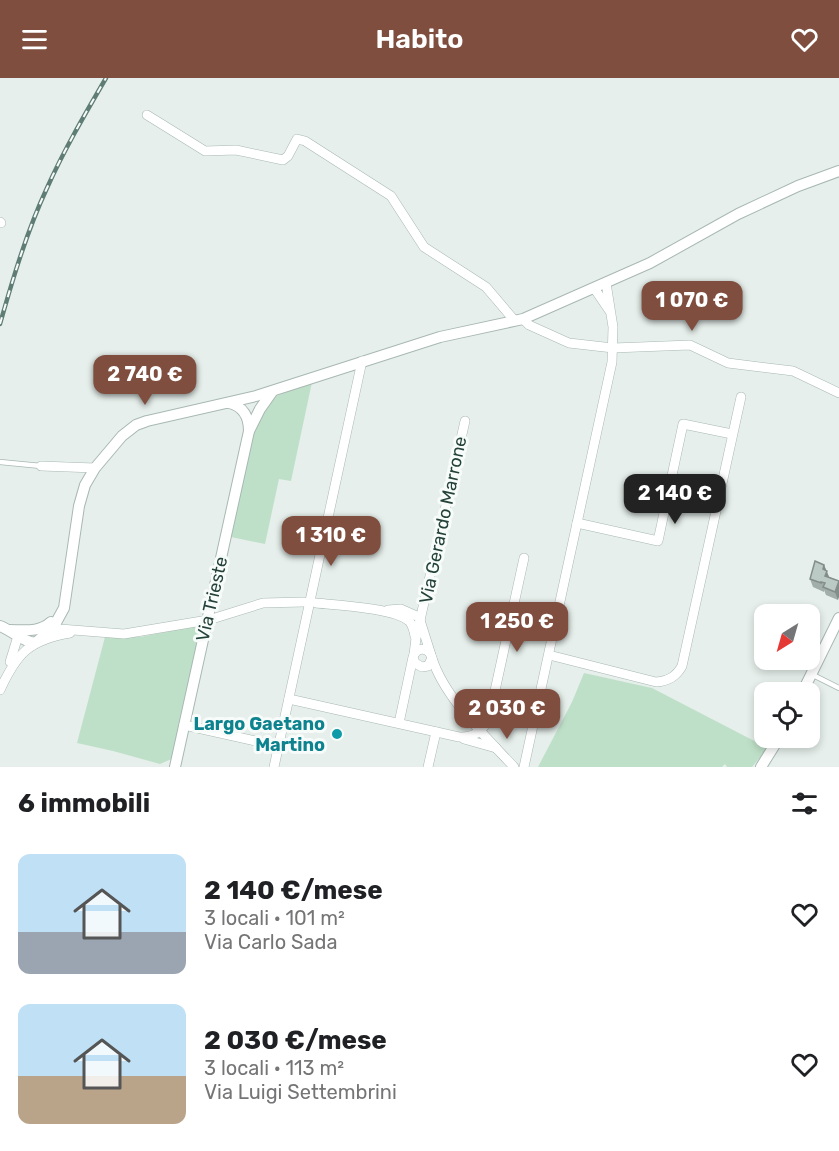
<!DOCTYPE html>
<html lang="it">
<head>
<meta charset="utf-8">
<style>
  body { margin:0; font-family:Rubik,sans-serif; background:#f6f6f6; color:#202124; height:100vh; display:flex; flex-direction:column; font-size:22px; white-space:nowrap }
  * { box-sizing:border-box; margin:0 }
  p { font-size:20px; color:#757577 }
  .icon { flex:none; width:33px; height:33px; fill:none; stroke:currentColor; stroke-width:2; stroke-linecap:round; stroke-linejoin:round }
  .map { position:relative; height:689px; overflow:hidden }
  .details { display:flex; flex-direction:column; background:#fff; flex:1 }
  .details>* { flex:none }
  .needle { width:39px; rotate:217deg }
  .buttons { position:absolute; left:754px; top:526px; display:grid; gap:12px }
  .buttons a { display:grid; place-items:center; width:66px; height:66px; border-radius:12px; background:#fff; box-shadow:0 3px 9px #0003; font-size:30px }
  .price { position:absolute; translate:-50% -51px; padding:0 14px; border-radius:12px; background:#7f4e3f; color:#fff; font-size:20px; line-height:39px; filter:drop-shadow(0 2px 3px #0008) }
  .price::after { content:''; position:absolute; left:50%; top:36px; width:18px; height:14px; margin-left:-9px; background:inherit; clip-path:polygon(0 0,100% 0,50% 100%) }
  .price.on { background:#222; color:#fff }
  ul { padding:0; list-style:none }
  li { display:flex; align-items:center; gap:18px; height:150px; padding:0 18px }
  li span { display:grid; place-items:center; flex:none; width:168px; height:120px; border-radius:12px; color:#555 }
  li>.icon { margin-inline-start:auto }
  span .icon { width:72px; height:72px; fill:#fffc; stroke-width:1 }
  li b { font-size:26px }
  h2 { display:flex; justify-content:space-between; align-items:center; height:72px; padding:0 18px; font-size:26px }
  header { display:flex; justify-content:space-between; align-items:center; height:78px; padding:0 18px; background:#7f4e3f; color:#fff; font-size:27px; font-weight:600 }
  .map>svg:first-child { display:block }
  .green { fill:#bfe0c8 }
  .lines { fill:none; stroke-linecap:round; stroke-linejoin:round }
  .service-casing { stroke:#a8b8b2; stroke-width:6 }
  .minor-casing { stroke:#a8b8b2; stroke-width:10 }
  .tertiary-casing { stroke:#a8b8b2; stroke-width:12 }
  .service { stroke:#fff; stroke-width:4.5 }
  .minor { stroke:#fff; stroke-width:9 }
  .tertiary { stroke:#fff; stroke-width:10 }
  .rail-casing { stroke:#5f7d75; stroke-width:4.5 }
  .rail { stroke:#f7fbf9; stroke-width:2; stroke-dasharray:7; stroke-linecap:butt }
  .wall { fill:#a1aea9 }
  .shaded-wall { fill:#838d89 }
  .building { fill:#bbcac4; stroke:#838d89; stroke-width:1.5 }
  .culture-dot { fill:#0f9aa8; stroke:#f7fbf9; stroke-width:2 }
  .labels { text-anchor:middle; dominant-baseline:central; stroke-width:6; stroke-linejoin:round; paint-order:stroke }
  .street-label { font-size:18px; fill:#24423a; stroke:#f7fbf9 }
  .culture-label { font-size:18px; font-weight:bold; fill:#0d838f; stroke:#f7fbf9; text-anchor:end }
</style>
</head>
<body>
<header><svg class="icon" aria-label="menu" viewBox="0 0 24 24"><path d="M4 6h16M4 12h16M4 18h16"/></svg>Habito<svg class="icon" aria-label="heart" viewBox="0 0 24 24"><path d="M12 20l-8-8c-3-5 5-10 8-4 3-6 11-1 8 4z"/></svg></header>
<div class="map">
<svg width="839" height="689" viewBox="0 0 839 689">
  <rect width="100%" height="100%" fill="#e6efeb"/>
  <g class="green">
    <polygon points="312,304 291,403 279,401 265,466 231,459 255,348 274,319"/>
    <polygon points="201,547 174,680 160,686 113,673 77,665 105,559 140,559"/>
    <polygon points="584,595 652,610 768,670 752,689 727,689 725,686 722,689 538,689 572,624"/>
  </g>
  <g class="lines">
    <defs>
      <g id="service">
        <polyline points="0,384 41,388"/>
        <polyline points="811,596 839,610"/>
      </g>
      <g id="minor">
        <polyline points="147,37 205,73 236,72 283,82 288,78 297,61 305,63 391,118 424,169 486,209 514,242"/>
        <polyline points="0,144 1,145"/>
        <polyline points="594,210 609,232"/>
        <polyline points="523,241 529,247 569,265 613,270 690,267 728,285 793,293 839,315"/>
        <polyline points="41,388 95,390"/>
        <polyline points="577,445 658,463 683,346 732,356"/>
        <path d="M 316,525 C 336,527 397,530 410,544 C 413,548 414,553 415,558"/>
        <polyline points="388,532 401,531 419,539 431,577"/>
        <polyline points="215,540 263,525 304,524"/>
        <polyline points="47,548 60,551 124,556 202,543"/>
        <polyline points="414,576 416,560 465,343"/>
        <path d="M 549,577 L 656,604 C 668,603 676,599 682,588 L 741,319"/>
        <path d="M 432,580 C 444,619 486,659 514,689"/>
        <polyline points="10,584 18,558 23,554"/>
        <path d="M 0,612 C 17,575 29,562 70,555"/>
        <path d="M 289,621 L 459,659 C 474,660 483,653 489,640 L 524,480"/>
        <path d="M 399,645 L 413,579 C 417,568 429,569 432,580 L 428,588 L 422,589 L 415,585 L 413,579"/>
        <polyline points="184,647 278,668"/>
        <polyline points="464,661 496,670"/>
        <polyline points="274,689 362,283"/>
        <polyline points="428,689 436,654"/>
        <polyline points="524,689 612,284 613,249 606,205"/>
      </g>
      <g id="tertiary">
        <path d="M 229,325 C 243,328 249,339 249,353"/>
        <path d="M 0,548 C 13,553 21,563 35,565 L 53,550 L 64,530 L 79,428 L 85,407 L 95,390 L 122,358 L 136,347 L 147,343 L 256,318 L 440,259 L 523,241 L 650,185 L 738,136 L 798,108 L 839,93"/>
        <path d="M 9,552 C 24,552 39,555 51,544"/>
        <polyline points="802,615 839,540"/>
        <polyline points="175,689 249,353 260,331 272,314"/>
        <polyline points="761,689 779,660"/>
      </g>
    </defs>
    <use href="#service" class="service-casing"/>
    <use href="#minor" class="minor-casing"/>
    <use href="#tertiary" class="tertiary-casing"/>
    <use href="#service" class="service"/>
    <use href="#minor" class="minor"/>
    <use href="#tertiary" class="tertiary"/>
    <defs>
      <path id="rail" d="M 0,246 C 13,200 27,153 47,110 C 64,72 85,36 106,0"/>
    </defs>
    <use href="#rail" class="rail-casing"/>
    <use href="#rail" class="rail"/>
  </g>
  <polygon class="wall" points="824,487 829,499 839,503 838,522 826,517 824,512 824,514 813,509 810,501"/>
  <g class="shaded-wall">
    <polygon points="824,487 830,501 828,506 823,491"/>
    <polygon points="839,503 839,519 838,522 835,514"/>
  </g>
  <polygon class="building" points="815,483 824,487 823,491 827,493 825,498 839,503 835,514 823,509 825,505 821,504 821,505 810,501"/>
  <circle class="culture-dot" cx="337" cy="656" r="6"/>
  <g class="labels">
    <g class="street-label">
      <text transform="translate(443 442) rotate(-78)">Via Gerardo Marrone</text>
      <text transform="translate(212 521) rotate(-77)">Via Trieste</text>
    </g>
    <g class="culture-label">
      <text x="325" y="646">Largo Gaetano<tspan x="325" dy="21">Martino</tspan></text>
    </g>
  </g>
</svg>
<div class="buttons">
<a><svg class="needle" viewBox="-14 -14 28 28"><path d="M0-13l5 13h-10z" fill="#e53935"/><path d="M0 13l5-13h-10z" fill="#757577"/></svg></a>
<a><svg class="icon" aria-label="locate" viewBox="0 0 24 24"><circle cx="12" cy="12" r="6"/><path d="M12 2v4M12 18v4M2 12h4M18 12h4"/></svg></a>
</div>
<b class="price" style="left:692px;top:254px">1 070 €</b>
<b class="price" style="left:145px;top:328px">2 740 €</b>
<b class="price on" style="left:675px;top:447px">2 140 €</b>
<b class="price" style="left:331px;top:489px">1 310 €</b>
<b class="price" style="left:517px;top:575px">1 250 €</b>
<b class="price" style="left:507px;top:662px">2 030 €</b>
</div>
<section class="details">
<h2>6 immobili<svg class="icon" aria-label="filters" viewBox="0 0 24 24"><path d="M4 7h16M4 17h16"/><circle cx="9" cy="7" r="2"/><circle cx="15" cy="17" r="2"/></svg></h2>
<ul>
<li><span style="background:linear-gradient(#bfe0f5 65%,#9aa5b1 0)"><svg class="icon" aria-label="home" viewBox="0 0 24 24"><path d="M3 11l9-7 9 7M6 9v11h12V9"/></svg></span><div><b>2 140 €/mese</b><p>3 locali · 101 m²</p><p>Via Carlo Sada</p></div><svg class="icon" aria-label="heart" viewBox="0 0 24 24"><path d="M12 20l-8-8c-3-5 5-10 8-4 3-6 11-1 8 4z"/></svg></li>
<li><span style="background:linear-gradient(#bfe0f5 60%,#b9a48a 0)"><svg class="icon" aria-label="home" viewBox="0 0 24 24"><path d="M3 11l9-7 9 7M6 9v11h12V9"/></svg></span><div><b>2 030 €/mese</b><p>3 locali · 113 m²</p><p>Via Luigi Settembrini</p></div><svg class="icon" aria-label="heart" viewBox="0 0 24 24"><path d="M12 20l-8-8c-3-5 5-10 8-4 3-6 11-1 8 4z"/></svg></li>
</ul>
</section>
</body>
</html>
